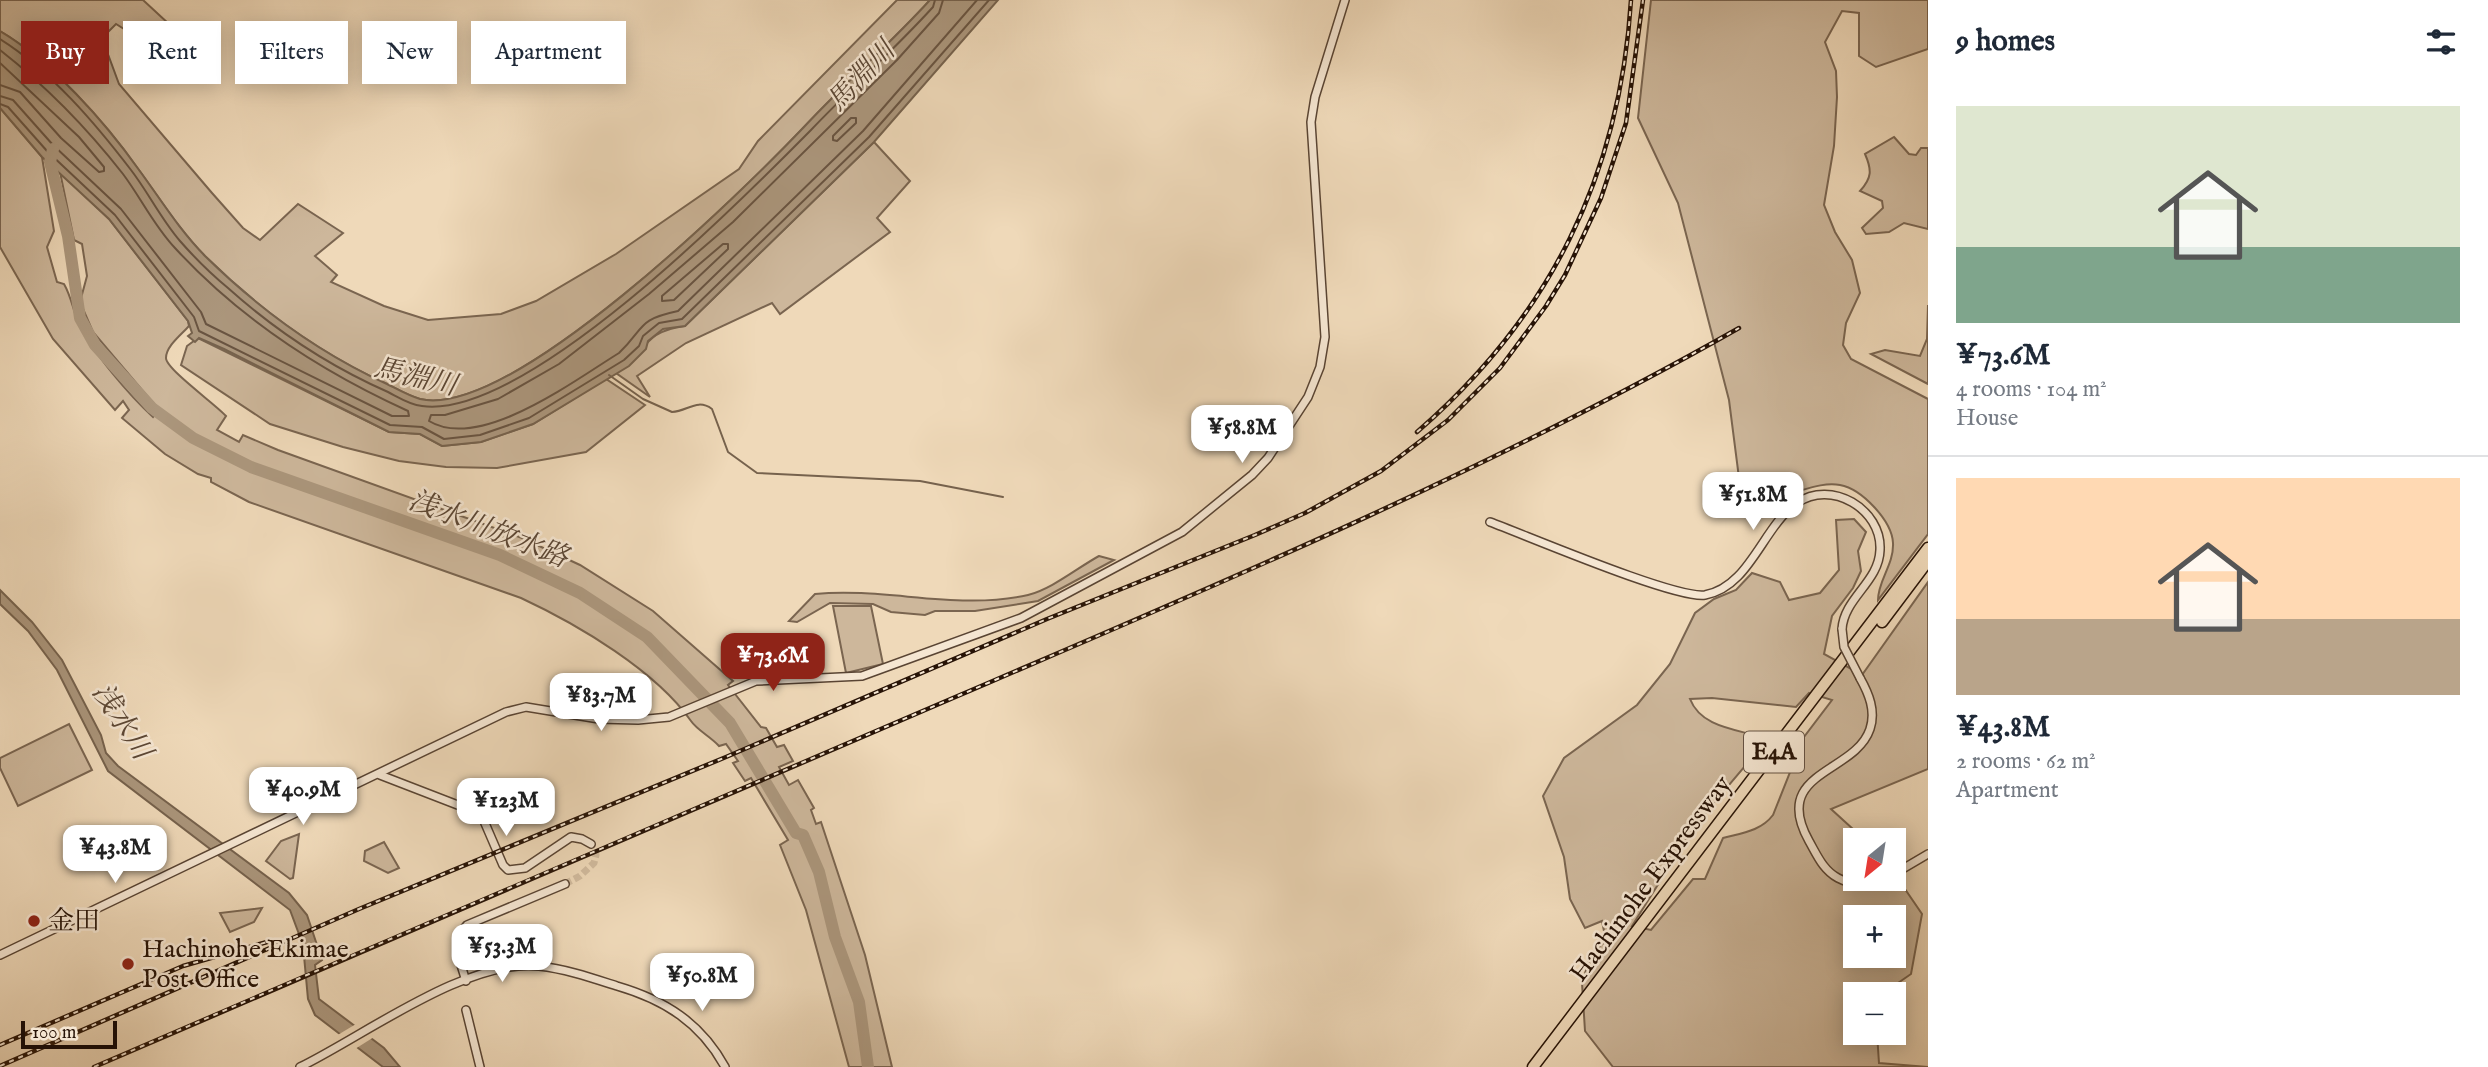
<!DOCTYPE html>
<html lang="en">
<head>
<meta charset="utf-8">
<style>
  body { margin:0; font-family:"IM FELL English","Noto Serif JP",serif; background:#f2f2f3; color:#1f2937; height:100vh; display:flex; flex-direction:column; font-size:26px; white-space:nowrap }
  * { box-sizing:border-box; margin:0 }
  p { font-size:23px; color:#747a83 }
  .icon { flex:none; width:38px; height:38px; fill:none; stroke:currentColor; stroke-width:2; stroke-linecap:round; stroke-linejoin:round }
  .map { position:relative; flex:1; overflow:hidden }
  .sheet { display:flex; flex-direction:column; background:#fff; width:560px }
  .sheet>* { flex:none }
  .guide { position:absolute; left:21px; top:21px; width:665px; height:63px; display:flex; gap:14px }
  .needle { width:46px; rotate:210deg }
  .fabs { position:absolute; left:1843px; top:828px; display:grid; gap:14px }
  .fabs a { display:grid; place-items:center; width:63px; height:63px; border-radius:0px; background:#fff; box-shadow:0 4px 18px #0003; font-size:35px }
  .scale { position:absolute; left:21px; bottom:18px; width:96px; box-sizing:border-box; padding-left:7px; border:4px solid #271306; border-top:0; font-size:19px; line-height:24px; white-space:nowrap; color:#271306; -webkit-text-stroke:5px #f5e6d2; paint-order:stroke }
  .price { position:absolute; translate:-50% -60px; padding:0 16px; border-radius:14px; background:#fff; color:#222; font-size:23px; line-height:46px; filter:drop-shadow(0 2px 4px #0008) }
  .price::after { content:''; position:absolute; left:50%; top:42px; width:21px; height:16px; margin-left:-10px; background:inherit; clip-path:polygon(0 0,100% 0,50% 100%) }
  .price.on { background:#8f2418; color:#fff }
  ul { padding:0; list-style:none }
  li { display:grid; align-content:center; gap:14px; height:371px; padding:0 28px }
  li+li { border-top:2px solid #e0e1e3 }
  li span { display:grid; place-items:center; height:217px; border-radius:0px; color:#555 }
  li>.icon { margin-inline-start:auto }
  span .icon { width:126px; height:126px; fill:#fffc; stroke-width:1 }
  li b { font-size:30px }
  h2 { display:flex; justify-content:space-between; align-items:center; height:84px; padding:0 28px; font-size:30px }
  .pill { padding:0 24px; border-radius:0px; background:#fff; box-shadow:0 4px 18px #0003; font-size:24px; line-height:63px }
  .pill.on { background:#8f2418; color:#fff }
  main { display:flex; flex:1; min-height:0 }
  .map>svg:first-child { display:block }
  .green { fill:#cdb79b; stroke:#7a6550; stroke-width:2; fill-rule:evenodd }
  .water { fill:#ab967c; stroke:#76624d; stroke-width:2 }
  .pier { fill:#efd9b9 }
  .lines { fill:none; stroke-linecap:round; stroke-linejoin:round }
  .shore { stroke:#695441; stroke-width:2 }
  .stream { stroke:#76624d; stroke-width:2 }
  .river { stroke:#ab967c; stroke-width:12 }
  .minor-tunnel { stroke:#d1bb9e; stroke-width:7; stroke-dasharray:7 3.5; stroke-linecap:butt }
  .minor-casing { stroke:#594433; stroke-width:10 }
  .highway-casing { stroke:#271306; stroke-width:13 }
  .minor { stroke:#f5e6d2; stroke-width:7 }
  .highway { stroke:#efd9b9; stroke-width:10 }
  .rail-casing { stroke:#271306; stroke-width:4.5 }
  .rail { stroke:#f5e6d2; stroke-width:2; stroke-dasharray:5; stroke-linecap:butt }
  .minor-bridge-casing { stroke:#594433; stroke-width:10; stroke-linecap:butt }
  .minor-bridge { stroke:#f5e6d2; stroke-width:7 }
  .poi-dot { fill:#8f2418; stroke:#f5e6d2; stroke-width:2.5 }
  .labels { text-anchor:middle; dominant-baseline:central; stroke-width:5; stroke-linejoin:round; paint-order:stroke }
  .shield { fill:#f5e6d2; stroke:#655243; stroke-width:2 }
  .shield-label { font-size:24px; font-weight:bold; fill:#271306 }
  .street-label { font-size:26px; fill:#271306; stroke:#f5e6d2 }
  .poi-label { font-size:26px; fill:#271306; stroke:#f5e6d2; text-anchor:start }
  .water-label { font-size:28px; font-style:italic; fill:#5c4735; stroke:#f5e6d2 }
</style>
</head>
<body>
<main>
<div class="map">
<svg width="1928" height="1067" viewBox="0 0 1928 1067">
  <rect width="100%" height="100%" fill="#efd9b9"/>
  <filter id="stains"><feTurbulence type="fractalNoise" baseFrequency=".00286" numOctaves="4"/><feColorMatrix values="0 0 0 0 .2 0 0 0 0 .09 0 0 0 0 .02 0 0 0 .5 -.17"/></filter>
  <radialGradient id="worn" r=".72"><stop offset=".6" stop-color="#630" stop-opacity="0"/><stop offset="1" stop-color="#630" stop-opacity=".3"/></radialGradient>
  <g class="green">
    <path d="M 0,0 L 143,0 L 170,25 L 132,34 L 116,24 L 102,38 L 119,84 L 212,193 L 243,228 L 260,240 L 298,204 L 343,233 L 315,256 L 337,275 L 331,282 L 384,306 L 428,320 L 501,314 L 536,301 L 616,254 L 739,169 L 758,141 L 897,0 L 930,0 C 890,44 845,83 804,127 C 743,191 511,420 420,399 C 409,396 397,389 387,384 C 319,353 259,309 206,257 C 180,231 161,200 139,170 C 105,122 51,61 0,31 Z"/>
    <path d="M 1651,0 L 1928,0 L 1928,49 L 1876,67 L 1859,56 L 1859,13 L 1842,11 L 1825,42 L 1836,71 L 1837,97 L 1834,146 L 1824,205 L 1835,232 L 1852,260 L 1860,293 L 1846,323 L 1843,345 L 1851,359 L 1928,399 L 1928,534 L 1878,600 C 1878,580 1894,565 1893,543 C 1892,521 1862,489 1840,485 C 1824,482 1807,489 1792,493 L 1772,484 L 1739,478 L 1729,400 L 1678,203 L 1638,118 Z"/>
    <path d="M 0,108 L 42,157 L 54,231 L 47,247 L 57,282 L 64,284 C 72,298 73,312 80,325 C 94,354 129,395 153,417 L 159,410 L 93,332 L 80,302 L 87,276 L 82,244 L 74,240 L 60,172 L 109,219 L 188,321 L 189,326 C 182,334 166,346 166,358 C 166,369 215,404 226,416 L 217,430 L 239,442 L 243,435 L 278,450 L 522,538 L 580,565 L 653,611 L 733,681 L 728,685 L 761,727 L 766,728 L 777,747 L 784,745 L 793,761 L 779,767 L 789,785 L 798,780 L 814,808 L 811,810 L 816,824 L 821,822 L 865,955 L 892,1067 L 849,1067 L 806,910 L 780,845 L 788,840 L 751,778 L 745,781 L 733,763 L 738,761 L 726,744 L 719,746 C 711,737 697,730 691,721 C 656,671 579,625 521,598 L 249,502 L 211,482 L 211,478 L 198,474 L 165,454 L 122,418 L 129,410 L 123,401 L 115,410 L 53,339 L 0,247 Z"/>
    <path d="M 1894,137 L 1909,154 L 1916,155 L 1921,148 L 1928,148 L 1928,229 L 1904,223 L 1889,232 L 1866,234 L 1862,228 L 1883,208 L 1882,201 L 1860,191 C 1872,178 1872,170 1865,154 Z"/>
    <path d="M 874,142 L 910,181 L 877,218 L 890,232 L 780,314 L 772,303 L 686,343 L 637,376 L 650,397 L 616,373 C 649,354 639,332 685,326 Z"/>
    <polygon points="1928,305 1928,384 1871,354 1885,350 1920,356 1927,339"/>
    <polygon points="198,338 389,432 420,434 442,446 481,442 533,424 606,379 645,405 586,452 497,468 446,467 399,461 343,447 270,424 181,365 187,346"/>
    <path d="M 1854,519 L 1866,532 L 1858,551 L 1861,571 L 1853,588 L 1832,616 L 1824,654 L 1862,675 L 1928,582 L 1928,769 L 1831,809 L 1865,840 L 1855,840 L 1855,878 L 1894,878 L 1894,873 L 1922,914 L 1911,974 L 1882,994 L 1855,994 L 1855,1032 L 1877,1033 L 1879,1063 L 1928,1067 L 1613,1067 L 1585,1031 L 1582,983 L 1591,954 L 1606,941 L 1602,921 L 1585,928 L 1570,899 L 1564,857 L 1543,796 L 1564,758 L 1637,705 L 1670,664 L 1695,613 L 1714,599 L 1736,590 L 1752,573 L 1780,582 L 1789,600 L 1820,593 L 1839,570 L 1836,520 ZM 1809,693 L 1832,700 L 1804,737 L 1773,815 C 1761,831 1742,833 1723,838 L 1705,879 L 1693,879 L 1651,930 L 1632,926 L 1696,824 L 1756,753 L 1761,737 C 1735,729 1701,727 1690,699 L 1712,698 L 1796,707 ZM 1855,917 L 1894,917 L 1894,956 L 1855,956 Z"/>
    <path d="M 1099,556 L 1114,560 L 1038,601 L 975,611 L 935,611 L 925,615 L 891,612 L 873,604 L 830,603 L 797,622 L 789,621 L 815,594 C 885,587 958,611 1028,595 C 1052,589 1077,568 1099,556 Z"/>
    <polygon points="833,606 871,606 883,664 846,673"/>
    <polygon points="69,724 92,770 18,806 0,768 0,758"/>
    <polygon points="299,834 293,878 290,879 266,861 281,841"/>
    <polygon points="384,842 399,868 388,873 364,861 365,851"/>
    <polygon points="262,908 254,922 230,932 220,913"/>
  </g>
  <g class="water">
    <path d="M 930,0 L 998,0 L 874,142 L 685,326 L 663,329 L 648,341 L 646,349 L 629,366 L 533,424 L 481,442 L 442,446 L 420,434 L 389,432 L 224,349 L 199,338 L 195,342 L 188,336 L 192,333 L 188,321 L 109,219 L 42,157 L 0,108 L 0,31 C 51,61 105,122 139,170 C 161,200 180,231 206,257 C 259,309 319,353 387,384 C 397,389 409,396 420,399 C 511,420 743,191 804,127 C 845,83 890,44 930,0 Z"/>
    <polygon points="0,590 32,622 62,660 101,735 106,753 118,766 289,893 307,915 322,960 315,965 319,999 384,1048 400,1067 383,1067 315,1015 308,999 303,945 290,910 108,771 57,670 28,631 0,604"/>
  </g>
  <polygon class="pier" points="356,1024 374,1037 355,1049 336,1036"/>
  <g class="lines">
    <g class="shore">
      <path d="M 943,0 L 939,13 L 897,60 L 733,222 L 649,294 L 559,364 L 498,399 L 445,415 L 431,415 L 429,421 C 480,452 575,380 619,353 C 646,327 636,320 678,311 L 863,131 L 977,0"/>
      <path d="M 0,39 C 51,71 95,123 131,170 C 148,192 161,219 180,241 C 194,257 211,274 228,288 C 276,331 329,366 388,392 C 398,397 410,405 422,406 C 525,420 740,202 811,130 C 851,88 894,50 933,7 L 935,0"/>
      <path d="M 0,50 C 46,86 87,128 123,174 C 141,198 154,226 175,248 C 241,320 320,371 408,411 L 409,416 L 392,416 L 206,324 L 201,312 L 121,209 L 53,145 L 13,100 L 0,96"/>
      <polyline points="0,63 79,137 104,167 104,171 99,172 61,138 20,92 0,85"/>
      <polyline points="0,104 8,107 47,151 115,215 194,317 199,331 390,425 422,427 444,439 480,435 529,418 624,360 639,346 643,336 659,323 682,319 869,137 989,0"/>
      <polygon points="851,118 856,118 856,123 837,141 833,140 833,136"/>
      <polygon points="723,244 728,244 728,249 674,300 662,301 662,296"/>
    </g>
    <path class="stream" d="M 609,375 L 643,399 L 672,412 C 688,411 697,398 712,409 L 728,452 L 757,473 L 920,481 L 1003,497"/>
    <polyline class="river" points="53,149 50,162 68,236 80,318 95,345 152,408 193,438 251,467 500,555 580,593 647,637 730,723 796,833 803,835 819,872 835,937 859,1002 868,1067"/>
    <polyline class="minor-tunnel" points="565,884 580,876 594,863 596,855 591,844"/>
    <defs>
      <g id="minor">
        <path d="M 1490,522 C 1528,536 1675,599 1705,595 C 1750,587 1763,526 1797,503 C 1831,479 1882,509 1880,550 C 1879,582 1844,598 1842,629"/>
        <path d="M 1860,678 C 1869,694 1876,711 1870,729 C 1855,774 1770,771 1809,841 C 1817,855 1823,870 1838,878 C 1853,886 1869,885 1884,878"/>
        <polyline points="380,775 481,814 503,865 508,870 525,868 571,837 582,839 591,844"/>
        <polyline points="1894,874 1928,854"/>
        <polyline points="0,955 506,712 526,707 599,719 638,720 669,717 756,681 862,676 1021,618 1182,532 1252,475 1268,458 1308,397 1320,367 1325,337 1311,122 1315,97 1345,0"/>
        <path d="M 466,981 C 460,962 451,940 467,925 L 565,884"/>
        <polyline points="466,1010 480,1067"/>
        <path d="M 300,1067 C 364,1036 467,958 539,966 C 566,969 592,978 617,986 C 665,1000 701,1023 725,1067"/>
      </g>
      <g id="highway">
        <polyline points="1882,622 1928,561"/>
        <polyline points="1533,1067 1928,548"/>
      </g>
    </defs>
    <use href="#minor" class="minor-casing"/>
    <use href="#highway" class="highway-casing"/>
    <use href="#minor" class="minor"/>
    <use href="#highway" class="highway"/>
    <defs>
      <g id="rail">
        <path d="M 1417,432 C 1550,317 1620,175 1631,0"/>
        <polyline points="0,1045 183,966 267,942"/>
        <polyline points="0,1066 359,909 726,757 1047,619 1255,535 1305,513 1381,471 1448,420 1500,368 1546,306 1565,275 1601,198 1626,123 1643,0"/>
        <path d="M 94,1067 C 382,942 671,819 960,695 C 1224,582 1489,470 1739,328"/>
      </g>
    </defs>
    <use href="#rail" class="rail-casing"/>
    <use href="#rail" class="rail"/>
    <defs>
      <polyline id="minor-bridge" points="1842,629 1844,647 1860,678"/>
    </defs>
    <use href="#minor-bridge" class="minor-bridge-casing"/>
    <use href="#minor-bridge" class="minor-bridge"/>
  </g>
  <g class="poi-dot">
    <circle cx="34" cy="921" r="7"/>
    <circle cx="128" cy="964" r="7"/>
  </g>
  <g class="labels">
    <rect class="shield" x="1744" y="731.5" width="60" height="41" rx="5"/>
    <g class="shield-label">
      <text x="1774" y="752">E4A</text>
    </g>
    <g class="street-label">
      <text transform="translate(1651 879) rotate(-53)">Hachinohe Expressway</text>
    </g>
    <g class="poi-label">
      <text x="48" y="921">金田</text>
      <text x="142" y="949">Hachinohe Ekimae<tspan x="142" dy="30">Post Office</tspan></text>
    </g>
    <g class="water-label">
      <text transform="translate(862 77) rotate(-47)">馬淵川</text>
      <text transform="translate(415 378) rotate(13)">馬淵川</text>
      <text transform="translate(488 530) rotate(21)">浅水川放水路</text>
      <text transform="translate(121 722) rotate(57)">浅水川</text>
    </g>
  </g>
  <rect width="100%" height="100%" filter="url(#stains)"/>
  <rect width="100%" height="100%" fill="url(#worn)"/>
</svg>
<div class="fabs">
<a><svg class="needle" viewBox="-14 -14 28 28"><path d="M0-13l5 13h-10z" fill="#e53935"/><path d="M0 13l5-13h-10z" fill="#747a83"/></svg></a>
<a>+</a>
<a>−</a>
</div>
<div class="scale">100 m</div>
<b class="price" style="left:1242px;top:465px">¥58.8M</b>
<b class="price" style="left:1753px;top:532px">¥51.8M</b>
<b class="price on" style="left:773px;top:693px">¥73.6M</b>
<b class="price" style="left:601px;top:733px">¥83.7M</b>
<b class="price" style="left:303px;top:827px">¥40.9M</b>
<b class="price" style="left:506px;top:838px">¥123M</b>
<b class="price" style="left:115px;top:885px">¥43.8M</b>
<b class="price" style="left:502px;top:984px">¥53.3M</b>
<b class="price" style="left:702px;top:1013px">¥50.8M</b>
<div class="guide">
<a class="pill on">Buy</a>
<a class="pill">Rent</a>
<a class="pill">Filters</a>
<a class="pill">New</a>
<a class="pill">Apartment</a>
</div>
</div>
<section class="sheet">
<h2>9 homes<svg class="icon" aria-label="filters" viewBox="0 0 24 24"><path d="M4 7h16M4 17h16"/><circle cx="9" cy="7" r="2"/><circle cx="15" cy="17" r="2"/></svg></h2>
<ul>
<li><span style="background:linear-gradient(#dfe7d0 65%,#7fa58c 0)"><svg class="icon" aria-label="home" viewBox="0 0 24 24"><path d="M3 11l9-7 9 7M6 9v11h12V9"/></svg></span><div><b>¥73.6M</b><p>4 rooms · 104 m²</p><p>House</p></div></li>
<li><span style="background:linear-gradient(#ffd9b3 65%,#b9a48a 0)"><svg class="icon" aria-label="home" viewBox="0 0 24 24"><path d="M3 11l9-7 9 7M6 9v11h12V9"/></svg></span><div><b>¥43.8M</b><p>2 rooms · 62 m²</p><p>Apartment</p></div></li>
</ul>
</section>
</main>
</body>
</html>
